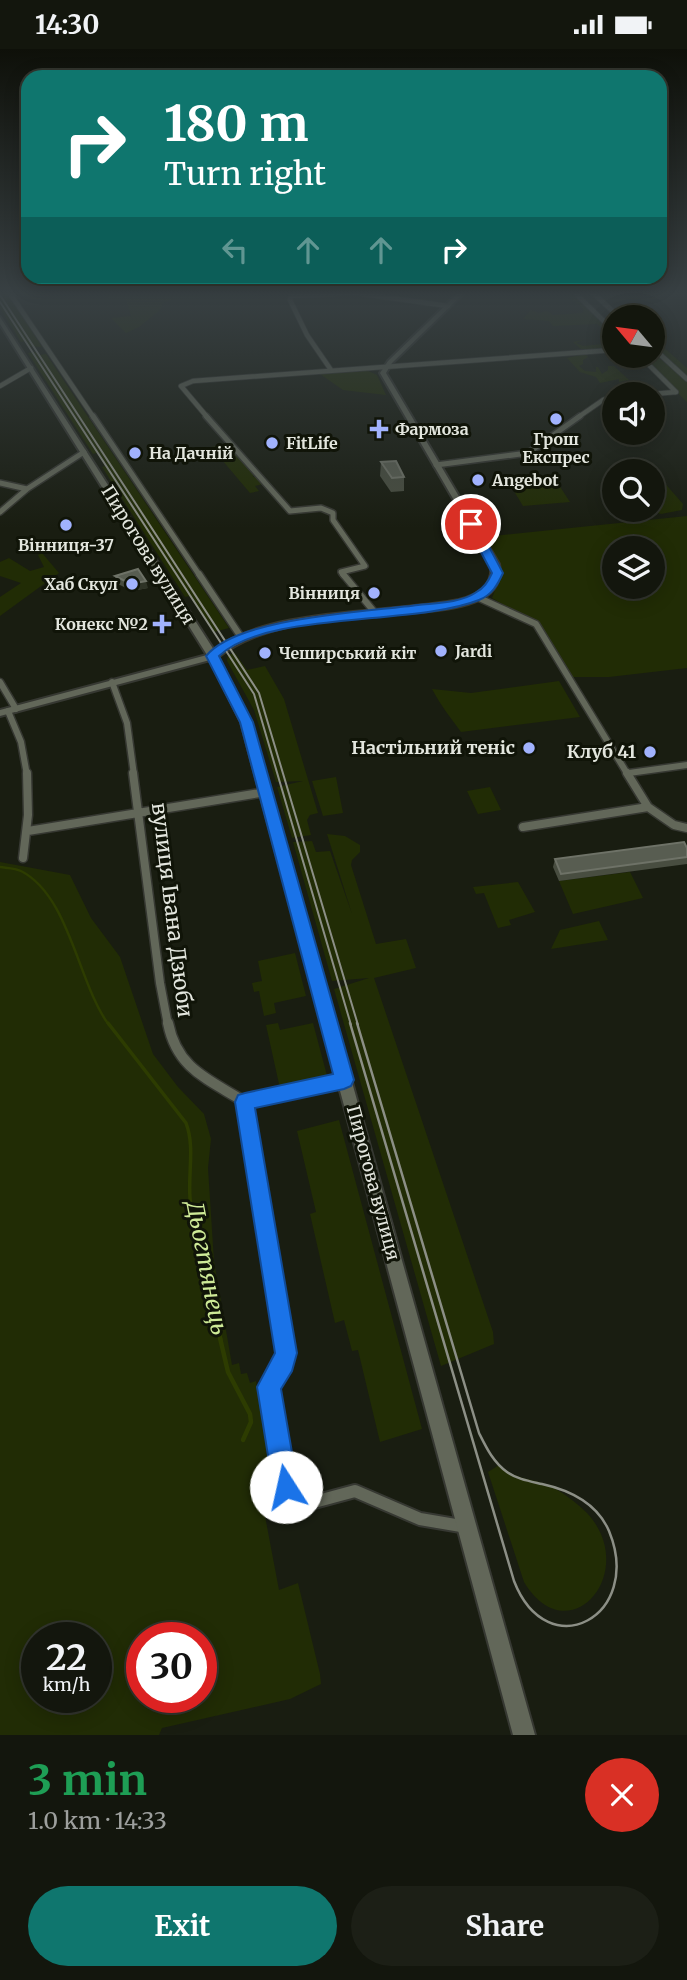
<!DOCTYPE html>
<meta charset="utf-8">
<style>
:root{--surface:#13160d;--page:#1c1f16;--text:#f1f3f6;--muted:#9d9f9d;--line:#32352e;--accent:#0f766e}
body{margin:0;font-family:Merriweather,serif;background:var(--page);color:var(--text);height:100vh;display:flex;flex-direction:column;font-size:26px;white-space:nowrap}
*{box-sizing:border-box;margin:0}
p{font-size:23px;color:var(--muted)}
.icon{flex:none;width:38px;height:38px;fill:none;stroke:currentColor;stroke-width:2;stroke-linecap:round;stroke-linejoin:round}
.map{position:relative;height:1686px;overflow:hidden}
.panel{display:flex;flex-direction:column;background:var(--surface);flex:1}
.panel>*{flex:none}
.hud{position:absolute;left:21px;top:21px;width:646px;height:214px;border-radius:21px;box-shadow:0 4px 18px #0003,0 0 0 2px var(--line);background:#0f766e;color:#fff;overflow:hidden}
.needle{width:46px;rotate:299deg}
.controls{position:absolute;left:602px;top:256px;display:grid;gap:14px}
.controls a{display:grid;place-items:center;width:63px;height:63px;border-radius:50%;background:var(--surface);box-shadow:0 4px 18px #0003,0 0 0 2px var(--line);font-size:35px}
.speed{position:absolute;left:21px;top:1573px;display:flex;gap:14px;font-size:35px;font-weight:700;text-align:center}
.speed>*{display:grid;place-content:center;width:91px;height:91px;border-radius:50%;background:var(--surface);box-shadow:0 4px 18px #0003,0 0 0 2px var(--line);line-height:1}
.speed small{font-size:18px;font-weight:400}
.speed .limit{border:10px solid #d22;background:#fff;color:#111}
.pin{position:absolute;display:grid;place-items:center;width:60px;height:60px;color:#fff;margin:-30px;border:4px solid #fff;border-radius:50%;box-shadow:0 2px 7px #0007}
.me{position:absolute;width:77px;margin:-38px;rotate:350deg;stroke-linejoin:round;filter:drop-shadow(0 0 5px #0008)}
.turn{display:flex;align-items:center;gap:24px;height:147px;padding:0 28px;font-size:32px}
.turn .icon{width:91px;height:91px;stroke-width:2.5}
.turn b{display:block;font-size:49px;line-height:60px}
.lanes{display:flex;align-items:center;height:66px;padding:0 28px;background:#0003;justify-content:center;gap:35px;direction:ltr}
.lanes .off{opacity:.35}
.round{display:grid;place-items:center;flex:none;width:74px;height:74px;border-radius:37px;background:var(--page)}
.headline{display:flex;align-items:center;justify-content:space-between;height:119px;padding:0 28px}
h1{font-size:42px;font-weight:700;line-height:52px;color:#1e9e55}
.button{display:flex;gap:14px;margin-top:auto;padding:14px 28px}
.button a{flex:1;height:80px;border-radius:42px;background:var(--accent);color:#fff;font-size:28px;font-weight:700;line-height:80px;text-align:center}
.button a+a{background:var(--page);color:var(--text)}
.status{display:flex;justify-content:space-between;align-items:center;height:49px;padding:0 35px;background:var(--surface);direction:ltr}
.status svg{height:19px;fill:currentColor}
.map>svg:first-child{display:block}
</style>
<div class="status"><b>14:30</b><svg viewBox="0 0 49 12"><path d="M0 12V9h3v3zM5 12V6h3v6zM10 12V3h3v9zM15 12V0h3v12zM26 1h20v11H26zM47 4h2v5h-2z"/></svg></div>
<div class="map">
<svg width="687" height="1686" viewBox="0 0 687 1686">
<rect width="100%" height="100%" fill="#191d11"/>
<path fill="#212c05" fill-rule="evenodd" d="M0,243H7L42,298L28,297L25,292L21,293L0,259Z
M102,243H138L134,245L138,247L140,243H163V246L186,245L176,243H254L263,246L173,250L163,254L160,261L139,278L126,284L111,269L131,267L126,250H109Z
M563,243H571L614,285V300H581L573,293L583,291L576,294L583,297L612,294L610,286L597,275L553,277L549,272L523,270L531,261L540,264L547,262L553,266L583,264L584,260Z
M653,289L687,319V353L639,306H653Z
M36,303L39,306L46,305L229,579L214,583L190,547L185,548L102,418L105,417L97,404L93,405L28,304Z
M585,305L588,308L583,311V315L579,317L585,322L596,323V318H598L602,325L608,321V317H614L629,331L619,333V330L600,334L596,328L580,323L567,309Z
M366,321L377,326L386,346L343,341L320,325Z
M229,395L254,425L253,428H257L263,435L255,437L259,442L250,444L211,398Z
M653,425L662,431L683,455L682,461L661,465L646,460H653Z
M555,430L570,453L523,457L509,434Z
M687,467V619L609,628H569L536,575L492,549L502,524L483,488ZM614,499H653V537H614Z
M42,504L59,524L0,567V548L21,534L0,527V513L9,509L30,522L44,518L38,506Z
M235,604L247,621L265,617L284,650L318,764L310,766L307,771L311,786L292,789L277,738L303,732L276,733L254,661L227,612L228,606Z
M559,632L580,668L461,683C450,668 441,657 432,640L471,644Z
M336,728L343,764L323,767L312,732Z
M490,738L501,761L478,765L467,742Z
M327,785L345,787L360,796V803L352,811L351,816L376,895L406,890L416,919L374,929L493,1283L494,1295L441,1317L334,940L369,929L332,932L293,793L312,792L316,803L330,802L352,865Z
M0,813L70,826L91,869L120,908L153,1005L178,1038L204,1065L211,1090L208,1119L214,1212L232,1316L239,1314L241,1325L247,1324L250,1334L256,1332L278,1464L265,1467L279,1541L298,1534L320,1625L321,1635L290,1650L162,1679L159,1686H0ZM37,1589H96V1648H37ZM201,1589V1648H142V1589Z
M630,823L643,849L573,865L559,832Z
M518,833L535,863L509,871L511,876L498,879L484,844L476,845L473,838Z
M599,872L608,891L551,900L560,881Z
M295,904L306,947L274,954L276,964L264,967L259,942L254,943L252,934L262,932L258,912Z
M278,974L280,981L313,974L329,1034L288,1043L279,1035L266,976Z
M339,1071L422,1380L380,1393L358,1301L352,1302L344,1271L335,1274L310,1165L316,1163L297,1082Z
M499,1416C514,1430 530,1429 548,1436C561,1442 577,1454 587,1464C641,1522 569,1607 524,1533L488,1423Z"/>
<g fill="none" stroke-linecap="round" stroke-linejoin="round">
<path stroke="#2d3c01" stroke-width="2.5" d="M0,818C7,819 15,819 21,822C70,847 78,935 109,976"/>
<path stroke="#2d3c01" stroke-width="3.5" d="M108,974L186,1074C195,1098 188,1123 190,1149C194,1196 210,1244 221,1291"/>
<path stroke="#2d3c01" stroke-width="4.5" d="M220,1289L228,1323L250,1365L251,1373L243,1391"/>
<defs>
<path id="street-far5" d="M9,243L94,369
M574,243L614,282
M592,243L619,268
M653,299L687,330
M639,306L676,343
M331,321L307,286L290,251L291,247L355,244L448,257
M0,337L31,319
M653,345L676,343
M208,369L181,337L193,332L614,301
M577,369L603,351L614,348"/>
<path id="street-far4" d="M93,367L200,527
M206,367L290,462L321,459L333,464V471L365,517L341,523L344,527
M436,416L528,404L580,367
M0,434L27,440
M0,463L27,440L84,403"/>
<path id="street-far3" d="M199,525L241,588
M343,525L376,565
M477,548L536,575L628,726
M0,633L16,660
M112,633L127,674L134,726
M8,662L21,693L27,726
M629,724L687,716"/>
<path id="street-far2" d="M133,724L160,934L168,976
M627,724L648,758
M523,778L648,758L674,776L687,779
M28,782L266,743
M23,809L28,766L27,724"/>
<path id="street-far1" d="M168,974C177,1020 208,1030 245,1053L284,1291
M245,1053L344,1031"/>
<path id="street" d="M284,1289C288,1318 272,1320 269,1345L287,1445L295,1454L303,1456L355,1442L420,1470L467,1478"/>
<path id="secondary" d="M459,243H465L392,314L386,324L499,515C502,530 495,543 481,550C463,559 439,561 419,563C355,570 271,567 218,608L251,673L535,1686H513L241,673L210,611L0,667V661L207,606L0,275V268L214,601C271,558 389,565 459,551C478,546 494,537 491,515L380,324L388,312Z"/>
</defs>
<use href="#street-far5" stroke="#363832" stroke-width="6"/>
<use href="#street-far4" stroke="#363832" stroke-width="8"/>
<use href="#street-far3" stroke="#363832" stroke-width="9"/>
<use href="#street-far2" stroke="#363832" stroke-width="11"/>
<use href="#street-far1" stroke="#363832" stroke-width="13"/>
<use href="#street" stroke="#363832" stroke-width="16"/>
<use href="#secondary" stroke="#363832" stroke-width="4"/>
<use href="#street-far5" stroke="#626759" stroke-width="4.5"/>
<use href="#street-far4" stroke="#626759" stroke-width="5"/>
<use href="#street-far3" stroke="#626759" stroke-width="6"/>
<use href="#street-far2" stroke="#626759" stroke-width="8"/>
<use href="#street-far1" stroke="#626759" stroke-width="10"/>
<use href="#street" stroke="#626759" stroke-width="12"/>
<use href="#secondary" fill="#626759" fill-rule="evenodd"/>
<path stroke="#8c8f86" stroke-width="2" d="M0,246L259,644L358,976
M0,253L254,645L351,976"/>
<path stroke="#8c8f86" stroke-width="2.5" d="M350,974L514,1532C548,1619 644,1567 609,1482C597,1454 569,1441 542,1435C529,1432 517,1430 507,1423C493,1413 486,1398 479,1384L357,974"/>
</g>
<path fill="#484d40" d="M381,413L404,428V442L391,443L380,427Z
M115,527L148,539L132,542L116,534Z
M687,808V815L559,832L553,818L555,810Z"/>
<path fill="#2e3326" d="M146,532L148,539L132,542L131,535Z"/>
<path fill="#585d51" stroke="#6e7267" stroke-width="2" d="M396,412L404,428L392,429L381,413Z
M138,520L146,532L131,535L115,527Z
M684,793L687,799V808L561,825L555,810Z"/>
<linearGradient id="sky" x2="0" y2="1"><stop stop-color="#0e1009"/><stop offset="0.51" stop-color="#384043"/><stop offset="1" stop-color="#384043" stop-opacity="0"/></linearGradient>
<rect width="687" height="479" fill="url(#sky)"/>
<path fill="#1a73e8" stroke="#114b97" stroke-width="2" d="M471,472L477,475L503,524C498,535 492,546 479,551C414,577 266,562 219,607L253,673L354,1031L351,1037L344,1040L255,1059L297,1304L292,1322L281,1340L298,1438L294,1447L286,1451L277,1447L273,1438L257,1338L275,1304L235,1053L238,1046L245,1044L333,1025L240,673L206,607C238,568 366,563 418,556C435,554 460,554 475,544C484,539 488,533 492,524L466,475Z"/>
<g fill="#a1b2fd" stroke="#101408" stroke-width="2.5">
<circle cx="556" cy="370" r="7"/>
<path d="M375.5 369.5h7v7h7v7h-7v7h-7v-7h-7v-7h7z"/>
<circle cx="272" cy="394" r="7"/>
<circle cx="135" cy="404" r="7"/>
<circle cx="478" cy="431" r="7"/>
<circle cx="66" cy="476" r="7"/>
<circle cx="132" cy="535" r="7"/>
<circle cx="374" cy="544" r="7"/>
<path d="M158.5 564.5h7v7h7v7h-7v7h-7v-7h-7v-7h7z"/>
<circle cx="441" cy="602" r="7"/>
<circle cx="265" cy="604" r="7"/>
<circle cx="529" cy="699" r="7"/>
<circle cx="650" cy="703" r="7"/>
</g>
<g text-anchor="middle" stroke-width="6" stroke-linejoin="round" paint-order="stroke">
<g font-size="16" font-weight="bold" fill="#e3e6de" stroke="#101408" text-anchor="start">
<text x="395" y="386">Фармоза</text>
<text x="556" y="396" text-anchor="middle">Грош<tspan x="556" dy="18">Експрес</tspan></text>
<text x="286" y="400">FitLife</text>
<text x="149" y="410">На Дачній</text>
<text x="492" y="437">Angebot</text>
<text x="66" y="502" text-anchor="middle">Вінниця-37</text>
<text x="118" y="541" text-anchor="end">Хаб Скул</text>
<text x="360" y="550" text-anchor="end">Вінниця</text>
<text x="148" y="581" text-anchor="end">Конекс №2</text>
<text x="455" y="608">Jardi</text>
<text x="279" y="610">Чеширський кіт</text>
</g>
<g font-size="18" fill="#e3e6de" stroke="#101408">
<text transform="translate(148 506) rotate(58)" y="6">Пирогова вулиця</text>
<text transform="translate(373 1134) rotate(75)" y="6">Пирогова вулиця</text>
</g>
<g font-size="18" font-weight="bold" fill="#e3e6de" stroke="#101408" text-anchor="end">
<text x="515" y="705">Настільний теніс</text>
<text x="636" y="709">Клуб 41</text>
</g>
<g font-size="21" fill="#e3e6de" stroke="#101408">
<text transform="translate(172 861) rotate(83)" y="7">вулиця Івана Дзюби</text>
</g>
<g font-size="23" font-style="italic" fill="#ceea97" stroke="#101408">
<text transform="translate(207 1219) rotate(79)" y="8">Дьогтянець</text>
</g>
</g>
</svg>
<div class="controls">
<a><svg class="needle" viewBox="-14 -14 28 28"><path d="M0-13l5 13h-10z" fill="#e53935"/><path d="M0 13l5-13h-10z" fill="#9d9f9d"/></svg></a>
<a><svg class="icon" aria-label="sound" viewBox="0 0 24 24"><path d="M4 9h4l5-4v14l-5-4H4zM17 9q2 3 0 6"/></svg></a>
<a><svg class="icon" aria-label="search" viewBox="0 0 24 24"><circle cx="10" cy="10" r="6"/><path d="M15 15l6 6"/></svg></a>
<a><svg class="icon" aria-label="layers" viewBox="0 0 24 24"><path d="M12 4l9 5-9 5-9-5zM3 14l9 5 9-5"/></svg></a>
</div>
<div class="speed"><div>22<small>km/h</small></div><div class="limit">30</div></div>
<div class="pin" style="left:471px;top:475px;background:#d93025"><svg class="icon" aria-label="arrive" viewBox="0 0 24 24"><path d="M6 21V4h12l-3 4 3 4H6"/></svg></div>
<svg class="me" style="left:286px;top:1438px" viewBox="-20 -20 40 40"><circle r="19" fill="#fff"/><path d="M0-13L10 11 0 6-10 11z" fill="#1a73e8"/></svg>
<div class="hud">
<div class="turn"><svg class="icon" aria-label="right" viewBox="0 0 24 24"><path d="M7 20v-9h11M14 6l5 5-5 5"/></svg><div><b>180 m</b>Turn right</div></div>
<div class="lanes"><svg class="icon off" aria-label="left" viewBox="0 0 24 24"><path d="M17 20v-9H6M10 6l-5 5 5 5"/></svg><svg class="icon off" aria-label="ahead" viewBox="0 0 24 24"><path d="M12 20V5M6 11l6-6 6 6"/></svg><svg class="icon off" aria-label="ahead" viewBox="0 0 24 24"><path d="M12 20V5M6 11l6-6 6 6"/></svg><svg class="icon" aria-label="right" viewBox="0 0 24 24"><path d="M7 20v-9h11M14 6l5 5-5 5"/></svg></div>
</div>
</div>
<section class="panel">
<div class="headline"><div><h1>3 min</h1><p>1.0 km · 14:33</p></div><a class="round" style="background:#d93025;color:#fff"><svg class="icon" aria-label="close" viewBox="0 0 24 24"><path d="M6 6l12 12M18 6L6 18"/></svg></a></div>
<div class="button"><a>Exit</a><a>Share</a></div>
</section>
